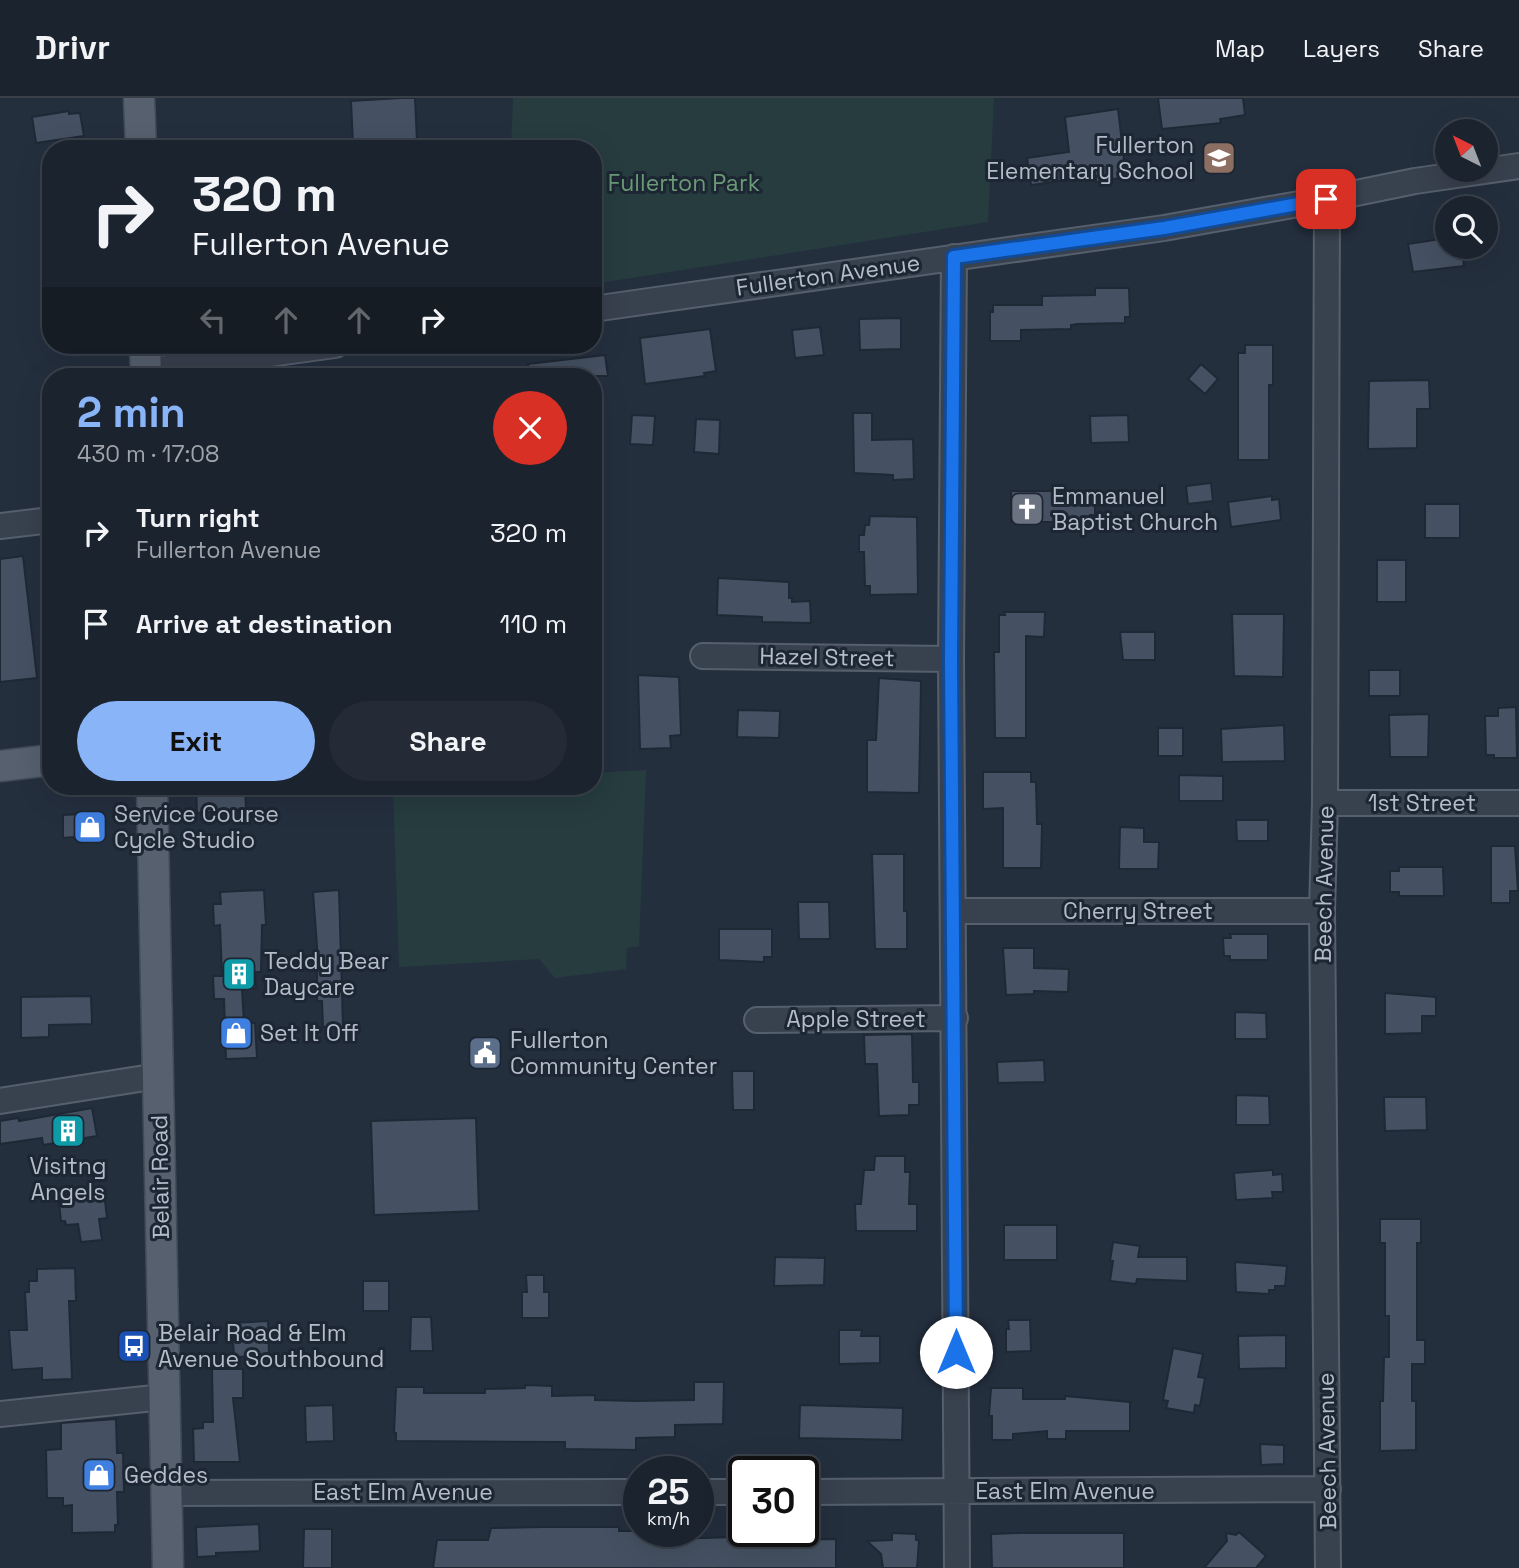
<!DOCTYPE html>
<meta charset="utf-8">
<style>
:root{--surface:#1b232e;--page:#242b36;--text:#f1f3f6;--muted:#a0a4aa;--line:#39404a;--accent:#8ab4f8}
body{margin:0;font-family:"Space Grotesk",sans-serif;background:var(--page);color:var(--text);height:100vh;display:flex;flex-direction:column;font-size:26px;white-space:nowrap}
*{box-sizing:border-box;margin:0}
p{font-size:23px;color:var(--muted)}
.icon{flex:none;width:38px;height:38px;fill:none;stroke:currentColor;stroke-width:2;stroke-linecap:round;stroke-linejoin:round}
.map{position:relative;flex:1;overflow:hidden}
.details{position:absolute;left:42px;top:270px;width:560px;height:427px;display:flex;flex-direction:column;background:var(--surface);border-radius:28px;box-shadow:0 7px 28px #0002,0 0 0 2px var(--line)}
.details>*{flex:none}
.banner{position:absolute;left:42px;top:42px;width:560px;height:214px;border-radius:28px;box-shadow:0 7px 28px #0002,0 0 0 2px var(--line);background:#1b232e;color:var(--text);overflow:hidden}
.needle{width:46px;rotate:318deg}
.buttons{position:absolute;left:1435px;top:21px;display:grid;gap:14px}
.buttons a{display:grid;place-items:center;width:63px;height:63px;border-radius:50%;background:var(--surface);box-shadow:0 7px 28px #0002,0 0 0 2px var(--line);font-size:35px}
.speed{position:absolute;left:623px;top:1358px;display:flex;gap:14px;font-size:35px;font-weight:700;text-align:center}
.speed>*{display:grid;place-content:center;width:91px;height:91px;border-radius:50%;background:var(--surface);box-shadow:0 7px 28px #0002,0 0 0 2px var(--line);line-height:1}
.speed small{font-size:18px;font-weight:400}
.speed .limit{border:4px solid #111;border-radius:10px;background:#fff;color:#111}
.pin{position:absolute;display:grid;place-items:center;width:60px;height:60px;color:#fff;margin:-30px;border-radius:14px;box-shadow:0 4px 10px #0006}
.me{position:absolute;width:77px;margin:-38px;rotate:0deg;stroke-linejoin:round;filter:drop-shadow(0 0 5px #0008)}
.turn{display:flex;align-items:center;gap:24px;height:147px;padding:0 35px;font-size:32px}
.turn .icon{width:91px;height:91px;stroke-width:2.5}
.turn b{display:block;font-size:49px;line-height:60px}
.lanes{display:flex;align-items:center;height:66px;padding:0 35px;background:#0003;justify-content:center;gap:35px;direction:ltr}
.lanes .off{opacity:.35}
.round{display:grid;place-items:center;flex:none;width:74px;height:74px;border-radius:37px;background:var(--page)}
.summary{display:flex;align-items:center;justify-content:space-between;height:119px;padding:0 35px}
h1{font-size:42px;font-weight:700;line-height:52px;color:var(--accent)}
.button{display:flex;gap:14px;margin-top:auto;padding:14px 35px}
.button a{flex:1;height:80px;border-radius:42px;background:var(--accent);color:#111;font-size:28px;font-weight:700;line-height:80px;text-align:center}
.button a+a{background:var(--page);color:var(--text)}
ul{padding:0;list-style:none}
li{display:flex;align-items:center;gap:21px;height:91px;padding:0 35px}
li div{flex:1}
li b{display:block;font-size:26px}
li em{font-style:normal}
header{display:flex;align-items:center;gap:42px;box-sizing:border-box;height:98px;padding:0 35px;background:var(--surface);border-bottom:2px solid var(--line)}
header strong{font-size:33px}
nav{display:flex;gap:38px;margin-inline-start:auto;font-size:24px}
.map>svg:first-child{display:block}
</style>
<header>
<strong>Drivr</strong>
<nav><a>Map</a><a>Layers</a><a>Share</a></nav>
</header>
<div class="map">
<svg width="1519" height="1470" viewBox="0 0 1519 1470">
<rect width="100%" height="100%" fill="#242f3e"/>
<path fill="#263c3f" d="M513,0H994L988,124L593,186V51H511Z
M646,672L639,848L627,850L626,871L555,880L539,861L399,869L393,690L422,688H593V675Z"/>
<path fill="#455162" stroke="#1f2835" stroke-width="2" d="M401,0H415L417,43L353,47L351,3Z
M1158,0H1243L1245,17L1220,21L1221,25L1162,31Z
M1118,11L1126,79L1096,84V78L1031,87L1027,60L1069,54L1065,19Z
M69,13V16L80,15L84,38L36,45L32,19Z
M1447,140V149H1461L1464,168L1413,174L1408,146Z
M1095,190H1129L1130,219H1125V225L1077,226L1071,227V231L1021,232V243H990V214H993V207H1042V198L1095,197Z
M901,220V251L860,252L859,221Z
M820,229L824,257L795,260L792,232Z
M710,231L716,273L704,275L705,278L645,286L640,240Z
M1245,247H1273V287H1269V362H1238V255H1245Z
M605,257L608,278H529L528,266Z
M1201,266L1218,281L1205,296L1188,281Z
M1429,282L1430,311H1417V350L1368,351L1369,283Z
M853,315H872V342L913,341L914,381L893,382V377L854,375Z
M632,317L655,318L653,347L630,346Z
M1128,317L1129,344L1091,345L1090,318Z
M696,321L720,322L719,356L694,354Z
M1211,385L1213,403L1188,406L1186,388Z
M1011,393H1090L1095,395V417H1090V424H1011Z
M1272,398V402L1279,401L1281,422L1231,429L1228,404Z
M1425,406H1460V440H1425Z
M870,418L917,419L918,496L870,497V488H865L864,454H859V437H864L865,427H869Z
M23,458L37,580L0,584V461Z
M1377,462H1406V504H1377Z
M718,480L789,484V500H792V504L810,503L811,525L762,524V519L717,517Z
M1004,514H1045L1044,539L1026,538V640H995L994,554H999V517H1005Z
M1232,516H1284L1283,579L1234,578Z
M1120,534H1155V562H1123Z
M1369,572H1400V598H1369Z
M638,577L679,579L681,637L670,638L671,650L640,651Z
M879,580L921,583L919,695L867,694V642H876Z
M1516,609L1517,660H1494V657H1486L1485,618H1498V610Z
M738,612L780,613L779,640L737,639Z
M1429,616L1428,659H1390L1389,617Z
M1284,627L1285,663L1222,664L1221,631Z
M1158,630H1183V658H1158Z
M983,674H1031V684H1036L1037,726H1042L1041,770H1003V710L983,711Z
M1179,677L1223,678V703H1179Z
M196,688H245L246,711L197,715Z
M99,715L100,737L63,740V717Z
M1236,722H1268V743H1237Z
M1120,729L1144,730V744H1159L1158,771H1119Z
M1491,748H1515L1518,793H1510V805H1491Z
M872,756H904V813H907V851H875Z
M1399,769H1443L1444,798H1399V794H1390V773H1399Z
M264,792L266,827H262L261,874H255L256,890L242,891L244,925H255L257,960L226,961L224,901H214L213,878H222L220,827L214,828L213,806H221L220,794Z
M339,792L343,929H323L322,903H317V848L313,794Z
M798,804H829L830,841H799Z
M719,831H772V859H764V864L719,862Z
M1230,836H1268V862H1230V858H1224L1223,840H1231Z
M1003,850H1034V870L1069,871L1068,894L1034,893V896L1006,897Z
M1385,895L1436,899V918H1422V935L1385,936Z
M91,898L92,926L49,927V939L21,940V899Z
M1235,914L1266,915L1267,941H1235Z
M912,936L913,984H919V1007H909V1017L879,1018L877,966H865L864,937Z
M1044,962L1045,984L998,985L997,964Z
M732,973H754V1012H733Z
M1236,997L1269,998L1270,1027H1236Z
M1384,999H1426L1427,1032L1385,1033Z
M92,1010L97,1038L43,1047L42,1040L0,1046V1023L18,1020L19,1023Z
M476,1020L479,1113L374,1117L371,1023Z
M875,1058H905V1074H910L909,1106H917V1133H856L855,1106H861L864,1072H874Z
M1273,1072V1077L1282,1076L1283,1094H1272L1273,1100L1236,1102L1234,1075Z
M98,1093V1095H104L107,1120L99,1121L102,1142L81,1144L78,1126L66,1127L65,1123H61L59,1105H63L62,1098Z
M1380,1121H1421V1145H1417V1242H1425V1266H1412V1303H1416V1352L1380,1353V1303H1383L1384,1259H1389V1218H1385V1145H1380Z
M1004,1127H1057V1162H1004Z
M1113,1144L1140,1148L1138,1159H1187V1183L1137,1181L1136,1186L1110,1183L1113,1163H1110Z
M775,1159L825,1160L824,1187L774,1188Z
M1235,1164L1287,1168L1285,1188H1275V1192H1269V1196L1236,1194Z
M75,1170L76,1203H69L72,1281L42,1282V1270L12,1272L9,1232H27L25,1194H29V1183H37V1171Z
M526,1177H544V1194H549V1220H522V1194H527Z
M363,1183H389V1213H363Z
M411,1219H431L433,1253H410Z
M1008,1222H1030L1031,1253L1006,1254V1231H1009Z
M268,1223L269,1258L234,1259L232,1225Z
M839,1232H862L861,1238H880V1265L839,1266Z
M1286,1237V1270L1239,1271L1238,1238Z
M1173,1250L1203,1256L1198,1279L1205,1280L1200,1308L1195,1307L1194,1315L1166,1310L1168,1303L1163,1302Z
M212,1271H243V1300H233L240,1364H194L193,1331L203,1330V1324H213Z
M694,1284H724L723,1326L675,1327V1339L636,1340V1352L565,1351V1344L396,1343V1335H394L396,1289H424V1295H485V1291L525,1290V1287L552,1288V1298L595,1297V1302L636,1303L694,1302Z
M991,1290H1023V1301H1065V1298L1130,1304V1333H1066V1341H1047V1333L1013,1336V1342H992V1318H989Z
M333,1307L334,1343L306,1344L305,1308Z
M800,1307L903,1310L902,1342L799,1340Z
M116,1321L117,1355H123L124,1394H117L118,1427H115V1434L72,1435V1407L63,1408V1400H47L46,1352L61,1351V1325Z
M1260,1346L1284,1347V1366L1261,1367Z
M259,1426L260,1453L216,1455V1458L197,1459L196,1429Z
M543,1429H619V1433H669L671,1441L734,1439L765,1440V1442L836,1441V1470H433L437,1442H488L491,1430Z
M304,1431H332V1470H303Z
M1239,1434L1266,1458L1256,1470H1204L1227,1443L1226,1435L1236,1437Z
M892,1435L916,1436V1442H919L917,1470H883L881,1456L867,1443L892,1442Z
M1021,1435H1124V1470H992L991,1436Z"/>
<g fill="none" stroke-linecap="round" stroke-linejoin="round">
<defs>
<path id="minor" d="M1327,101L1325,705L1322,813L1328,1470
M954,159L951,561L957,1470
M593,211L1164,130L1327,101L1415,83L1519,68
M146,273L335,247
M0,428L51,422
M703,558L951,561
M1325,705H1519
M953,813H1322
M757,922L955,920
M0,1003L158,978
M0,1316L164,1299
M698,1394H744
M803,1394L1328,1391
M167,1395L639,1394"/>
<path id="major" d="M139,0L141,51
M145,247L146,278
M0,668L51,662
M152,688L168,1470"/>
</defs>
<use href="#minor" stroke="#565f6c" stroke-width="28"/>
<use href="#major" stroke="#414a57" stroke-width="33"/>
<use href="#minor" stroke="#38414e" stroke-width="24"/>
<use href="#major" stroke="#56606e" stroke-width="30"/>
</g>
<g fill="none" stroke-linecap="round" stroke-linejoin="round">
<defs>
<path id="route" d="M956,1254L951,561L954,159L1164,130L1326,101"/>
</defs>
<use href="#route" stroke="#114b97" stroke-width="18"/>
<use href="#route" stroke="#1a73e8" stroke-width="12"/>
</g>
<defs>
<symbol id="school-square" viewBox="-11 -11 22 22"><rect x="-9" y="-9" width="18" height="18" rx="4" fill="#8d6e63" stroke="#1d2633"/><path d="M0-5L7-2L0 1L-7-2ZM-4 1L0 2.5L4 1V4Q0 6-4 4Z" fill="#fff"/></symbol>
<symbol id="church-square" viewBox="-11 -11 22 22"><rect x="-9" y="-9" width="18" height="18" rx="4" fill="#6b7280" stroke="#1d2633"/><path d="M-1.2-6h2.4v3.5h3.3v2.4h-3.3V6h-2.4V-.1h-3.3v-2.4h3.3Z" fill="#fff"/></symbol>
<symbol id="shop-square" viewBox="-11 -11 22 22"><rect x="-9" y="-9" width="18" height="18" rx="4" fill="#3f7fe0" stroke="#1d2633"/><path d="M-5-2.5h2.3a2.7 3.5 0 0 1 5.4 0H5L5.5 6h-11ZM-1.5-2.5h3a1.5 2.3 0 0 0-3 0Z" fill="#fff"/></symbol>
<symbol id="building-square" viewBox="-11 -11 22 22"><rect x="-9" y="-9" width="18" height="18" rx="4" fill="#0f9aa8" stroke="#1d2633"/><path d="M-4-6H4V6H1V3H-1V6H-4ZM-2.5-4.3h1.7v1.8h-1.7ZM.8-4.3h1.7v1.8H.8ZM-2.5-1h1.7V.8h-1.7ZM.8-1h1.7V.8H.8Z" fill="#fff"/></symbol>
<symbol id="civic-square" viewBox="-11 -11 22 22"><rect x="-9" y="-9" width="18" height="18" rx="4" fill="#5c6f8a" stroke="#1d2633"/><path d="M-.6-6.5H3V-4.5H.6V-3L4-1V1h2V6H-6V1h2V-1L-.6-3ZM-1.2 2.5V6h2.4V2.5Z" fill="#fff"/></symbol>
<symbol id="bus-square" viewBox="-11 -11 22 22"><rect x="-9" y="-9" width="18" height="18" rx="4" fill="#1a4fb4" stroke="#1d2633"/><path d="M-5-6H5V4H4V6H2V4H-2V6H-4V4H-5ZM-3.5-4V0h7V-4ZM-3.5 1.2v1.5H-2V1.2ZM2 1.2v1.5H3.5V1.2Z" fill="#fff"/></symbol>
</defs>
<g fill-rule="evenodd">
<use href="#school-square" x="1200" y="41" width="38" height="38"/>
<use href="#church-square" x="1008" y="392" width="38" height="38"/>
<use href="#shop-square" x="71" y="710" width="38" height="38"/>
<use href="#building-square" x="220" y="857" width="38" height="38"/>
<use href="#shop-square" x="217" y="916" width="38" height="38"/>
<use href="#civic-square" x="466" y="936" width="38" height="38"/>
<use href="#building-square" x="49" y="1014" width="38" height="38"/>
<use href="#bus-square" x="115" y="1229" width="38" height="38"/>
<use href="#shop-square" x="80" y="1358" width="38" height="38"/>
</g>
<g text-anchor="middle" stroke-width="6" stroke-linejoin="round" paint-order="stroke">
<g font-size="23" fill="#b4bcc9" stroke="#1d2633" text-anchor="start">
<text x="1194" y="55" text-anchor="end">Fullerton<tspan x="1194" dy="26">Elementary School</tspan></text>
<text x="1052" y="406">Emmanuel<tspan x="1052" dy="26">Baptist Church</tspan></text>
<text x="114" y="724">Service Course<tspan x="114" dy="26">Cycle Studio</tspan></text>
<text x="264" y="871">Teddy Bear<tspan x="264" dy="26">Daycare</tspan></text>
<text x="260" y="943">Set It Off</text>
<text x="510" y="950">Fullerton<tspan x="510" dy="26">Community Center</tspan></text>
<text x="68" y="1076" text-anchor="middle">Visitng<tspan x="68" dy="26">Angels</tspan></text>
<text x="158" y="1243">Belair Road &amp; Elm<tspan x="158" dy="26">Avenue Southbound</tspan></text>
<text x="124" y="1385">Geddes</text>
</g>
<g font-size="23" fill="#6b9a76" stroke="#1d2633">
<text x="684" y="93">Fullerton Park</text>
</g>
<g font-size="23" fill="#b4bcc9" stroke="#1d2633">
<text transform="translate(828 177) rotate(-8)" y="8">Fullerton Avenue</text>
<text transform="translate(827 559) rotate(1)" y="8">Hazel Street</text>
<text x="1422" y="713">1st Street</text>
<text transform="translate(1324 786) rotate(-89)" y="8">Beech Avenue</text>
<text x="1138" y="821">Cherry Street</text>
<text x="856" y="929">Apple Street</text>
<text transform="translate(160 1079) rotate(-91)" y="8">Belair Road</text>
<text transform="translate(1327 1353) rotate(-91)" y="8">Beech Avenue</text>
<text x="1065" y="1401">East Elm Avenue</text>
<text x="403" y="1402">East Elm Avenue</text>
</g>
</g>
</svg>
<div class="buttons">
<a><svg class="needle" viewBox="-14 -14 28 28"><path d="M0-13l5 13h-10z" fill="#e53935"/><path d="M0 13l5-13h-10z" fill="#a0a4aa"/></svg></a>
<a><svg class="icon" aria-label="search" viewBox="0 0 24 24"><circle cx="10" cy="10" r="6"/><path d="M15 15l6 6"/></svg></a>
</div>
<div class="speed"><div>25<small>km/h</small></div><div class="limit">30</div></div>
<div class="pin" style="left:1326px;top:101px;background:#d93025"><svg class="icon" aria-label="arrive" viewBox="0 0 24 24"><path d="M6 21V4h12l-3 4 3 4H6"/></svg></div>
<svg class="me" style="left:956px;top:1254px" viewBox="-20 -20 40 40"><circle r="19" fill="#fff"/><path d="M0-13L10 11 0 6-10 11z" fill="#1a73e8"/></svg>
<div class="banner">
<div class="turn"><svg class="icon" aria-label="right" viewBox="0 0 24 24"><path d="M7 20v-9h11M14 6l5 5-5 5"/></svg><div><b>320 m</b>Fullerton Avenue</div></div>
<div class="lanes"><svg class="icon off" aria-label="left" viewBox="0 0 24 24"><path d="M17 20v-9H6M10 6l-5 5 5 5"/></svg><svg class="icon off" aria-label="ahead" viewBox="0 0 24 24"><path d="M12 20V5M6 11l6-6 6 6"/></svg><svg class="icon off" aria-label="ahead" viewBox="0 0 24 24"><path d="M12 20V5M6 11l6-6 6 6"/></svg><svg class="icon" aria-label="right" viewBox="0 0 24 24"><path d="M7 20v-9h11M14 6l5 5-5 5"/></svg></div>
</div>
<section class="details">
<div class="summary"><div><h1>2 min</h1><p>430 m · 17:08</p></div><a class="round" style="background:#d93025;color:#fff"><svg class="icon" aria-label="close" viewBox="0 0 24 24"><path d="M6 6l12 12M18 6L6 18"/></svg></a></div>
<ul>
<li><svg class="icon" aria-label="right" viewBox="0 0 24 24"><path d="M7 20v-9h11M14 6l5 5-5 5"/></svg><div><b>Turn right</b><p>Fullerton Avenue</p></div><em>320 m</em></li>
<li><svg class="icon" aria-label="arrive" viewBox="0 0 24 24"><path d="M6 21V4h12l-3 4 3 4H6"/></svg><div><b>Arrive at destination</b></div><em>110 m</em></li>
</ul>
<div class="button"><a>Exit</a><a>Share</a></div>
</section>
</div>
